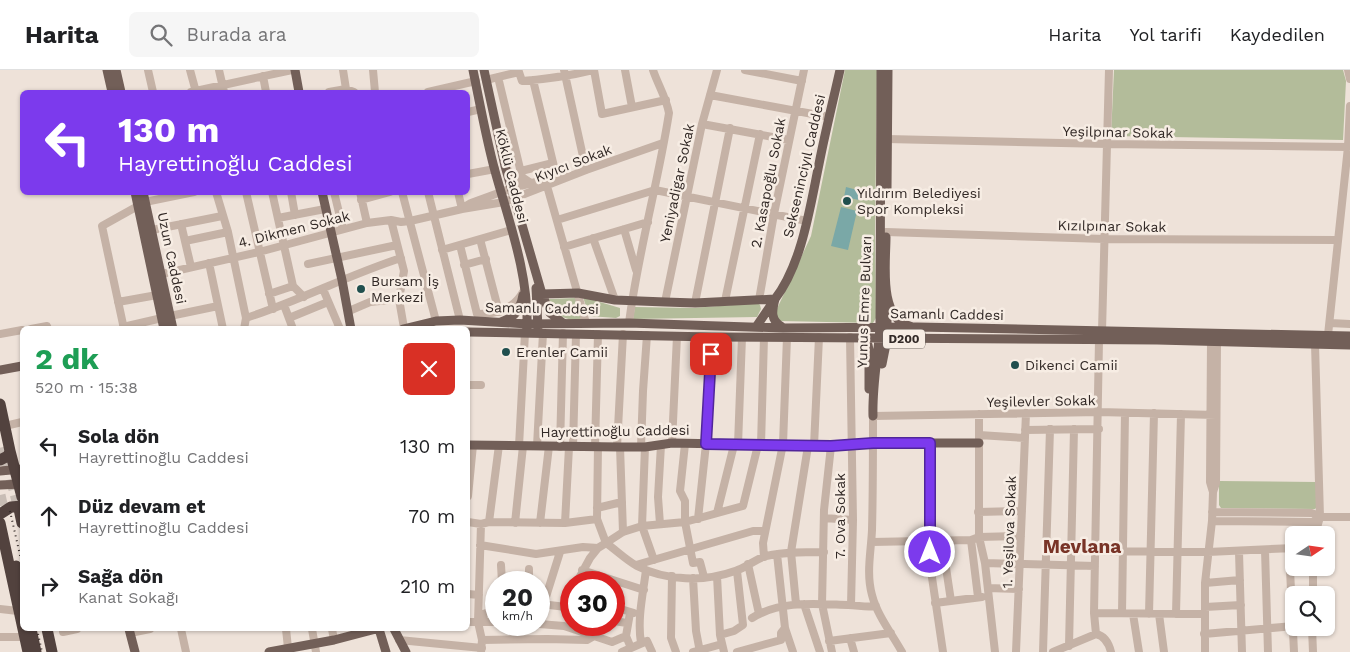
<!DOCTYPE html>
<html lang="tr">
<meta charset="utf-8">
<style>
:root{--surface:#fff;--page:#f6f6f6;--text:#202124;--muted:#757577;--line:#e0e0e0}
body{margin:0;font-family:"Work Sans",sans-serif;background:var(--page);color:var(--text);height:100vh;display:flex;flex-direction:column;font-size:19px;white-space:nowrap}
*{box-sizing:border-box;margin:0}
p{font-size:16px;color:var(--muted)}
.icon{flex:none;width:28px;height:28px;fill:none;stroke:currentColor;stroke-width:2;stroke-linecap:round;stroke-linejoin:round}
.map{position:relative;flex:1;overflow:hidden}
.details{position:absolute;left:20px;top:256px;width:450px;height:305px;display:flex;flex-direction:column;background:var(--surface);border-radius:8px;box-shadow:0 1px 4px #0004}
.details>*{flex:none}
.banner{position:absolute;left:20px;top:20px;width:450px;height:105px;border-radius:8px;box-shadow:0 1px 4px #0004;background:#7c3aed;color:#fff;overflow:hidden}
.needle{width:32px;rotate:77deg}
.buttons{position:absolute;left:1285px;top:456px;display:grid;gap:10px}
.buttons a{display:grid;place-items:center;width:50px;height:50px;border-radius:8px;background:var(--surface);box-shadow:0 1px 4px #0004;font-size:25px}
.speed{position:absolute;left:485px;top:501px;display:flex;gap:10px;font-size:25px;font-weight:700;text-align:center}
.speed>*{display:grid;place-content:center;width:65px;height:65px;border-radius:50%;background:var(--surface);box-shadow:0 1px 4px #0004;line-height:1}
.speed small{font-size:12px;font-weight:400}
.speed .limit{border:8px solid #d22;background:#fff;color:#111}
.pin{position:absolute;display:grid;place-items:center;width:42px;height:42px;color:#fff;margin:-21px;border-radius:10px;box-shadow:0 2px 8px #0006}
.me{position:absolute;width:55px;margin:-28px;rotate:0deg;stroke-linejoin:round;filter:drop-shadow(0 0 4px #0008)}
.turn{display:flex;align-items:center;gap:18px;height:105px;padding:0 15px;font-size:22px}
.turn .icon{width:65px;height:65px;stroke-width:2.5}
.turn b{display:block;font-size:35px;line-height:42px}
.round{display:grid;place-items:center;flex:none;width:52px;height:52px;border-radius:8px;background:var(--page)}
.overview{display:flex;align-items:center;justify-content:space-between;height:85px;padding:0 15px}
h1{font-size:30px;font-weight:700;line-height:38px;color:#1e9e55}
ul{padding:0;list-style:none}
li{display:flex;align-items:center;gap:15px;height:70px;padding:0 15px}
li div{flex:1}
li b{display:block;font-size:19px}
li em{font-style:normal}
header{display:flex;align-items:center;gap:30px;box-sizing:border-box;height:70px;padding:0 25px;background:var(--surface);border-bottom:1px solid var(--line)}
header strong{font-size:24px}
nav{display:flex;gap:28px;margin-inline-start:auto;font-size:18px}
.search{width:350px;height:45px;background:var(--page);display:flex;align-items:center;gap:12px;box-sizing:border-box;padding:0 18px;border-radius:8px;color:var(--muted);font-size:19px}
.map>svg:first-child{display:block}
</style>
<header>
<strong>Harita</strong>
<div class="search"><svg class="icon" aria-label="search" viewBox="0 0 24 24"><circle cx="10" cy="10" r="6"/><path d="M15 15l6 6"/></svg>Burada ara</div>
<nav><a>Harita</a><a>Yol tarifi</a><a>Kaydedilen</a></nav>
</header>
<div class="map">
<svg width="1350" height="582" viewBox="0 0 1350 582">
<rect width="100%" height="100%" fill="#eee2d9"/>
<path fill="#b3bc9a" d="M845,0H877L875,163L876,248L873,253L780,251L775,243L811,166Z
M1114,0H1343L1346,11L1343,70L1111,66Z
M583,227L620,238V246L616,248L589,246Z
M576,228L582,250C563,250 557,247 549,229Z
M758,233L760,235L761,239L757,247L633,249L635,237L693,238Z
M1219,411L1316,412L1317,437L1315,439L1221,438L1219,435Z"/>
<path fill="#7aa8a7" d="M846,117L861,121L859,130L844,127Z
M841,137L857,141L848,180L831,176Z"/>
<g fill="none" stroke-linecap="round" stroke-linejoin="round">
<path stroke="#c8bdb5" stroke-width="11" stroke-dasharray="11 5.5" stroke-linecap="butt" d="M3,377L19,439
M0,425L4,443"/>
<path stroke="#c5b2a6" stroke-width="8" d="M148,0L153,22
M190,0L196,22
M219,0L224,22
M343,0L346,19L354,22
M373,0L375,22
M564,0L586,100
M594,0L602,44L666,30
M625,0L632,37
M745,0L802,11
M1348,0L1350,9
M263,6L266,22
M498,7L522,107L531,113
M486,10L519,2L522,11C546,9 569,6 593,0
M533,10L557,109
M191,22L292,0
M329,22L346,19
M428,22L476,11
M710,25L829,47
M468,42L481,39
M702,54L789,70
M887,69L1107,74L1348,77
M506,98L518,110L527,112
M521,101L553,93
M468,104L495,99
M547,116L586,253
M216,122L228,162L246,248L244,259
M246,122L273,239
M272,122L293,216L304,227
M291,122L295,145
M334,122L343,159
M360,122L367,153
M402,122L436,251
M428,122L460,250
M458,122L462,139
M361,130L390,122
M466,136L471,133L512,118L564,105
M278,148L325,139
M391,150L404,201L399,229L404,258
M557,150L655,120L807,151
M181,154L191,197
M624,159L636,200
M152,160L222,146
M886,162L1105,169L1338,170
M593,168L615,230
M480,169L499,242
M185,171L228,162
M460,175L477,244C496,244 513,240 523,222
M564,177L648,152
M442,180L511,160
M209,193L223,259
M308,194L397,175
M464,195L486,189
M162,204L259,182L367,153L391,150L401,152L410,151L462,139L504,132L586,100L663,73
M323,219L340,259
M269,224L293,216
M759,230L774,144L804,0
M725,231L760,64
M118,232L157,225
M665,232L702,54L717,0
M695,233L730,58
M284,235L293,259
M349,241L370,232L399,229
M170,246L218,236
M246,248C299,231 348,205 401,188
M289,248L328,232
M629,253C638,182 658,114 669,43C666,27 658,15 653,0
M1330,253L1350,254
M123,257L162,248
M31,259L47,256L48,259
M124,259L102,156L145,132L194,122
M1102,261L1109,0
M0,264L22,260
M1328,265L1348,77L1350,36
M850,267L853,450L851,535
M1099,270L1094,543L1096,564C1105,566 1109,574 1111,582
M1211,272L1210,412L1213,422
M468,315H481
M979,344V467L985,493L995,582
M5,356L22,352
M1025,360L1099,359
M979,365L1025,368
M672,373L677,266
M930,373V494L943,582
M685,374L680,421L685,431V452L693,493L700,492L704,507
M738,375L742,267
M761,375L764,267
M519,376L525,263
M537,376L543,263
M595,376L598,264
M598,376L597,449L606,473L623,462L642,456L685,452L743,436L758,375
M814,376L819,267
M831,376L824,440L822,534L832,582
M560,377L563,263
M573,377L576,264
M617,377L623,264
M620,377L623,462
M641,377L643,321L647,265
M645,377L642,456L654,490
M468,426L473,375
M597,438L622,432
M978,442L1022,441
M1212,442L1312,443L1320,447H1350
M717,443L734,375
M824,448L853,450
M698,449L706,374L712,267
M1212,451L1313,452L1320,447
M468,452L481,454L489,452L565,453L597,449
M489,452L499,375
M515,453L523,376
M540,453L549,376
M565,453L569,377
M481,454L478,552L482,570L481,582
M660,454L658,427L661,375
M1315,465L1320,447L1315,274
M971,470L978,527
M942,471L951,531
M872,472L971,470L979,467L1021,466
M480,475L536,484L583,477L598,478L606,473C616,480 626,490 637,496C666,511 705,512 735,501C746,498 755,489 766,486C785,482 804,482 824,482
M1289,479L1294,582
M1265,480L1268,582
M1096,481L1208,482L1294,478
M1239,482L1242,582
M777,484L785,558L793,582
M764,487L763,473L783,374L787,267
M985,493L1095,496
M748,494L759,544
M501,495L502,512
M636,495L753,461H765
M529,499V512
M582,500L644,520
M672,506L671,568L676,582
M717,506L720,565L724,582
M693,508L696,561L700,582
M577,512L590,488L598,478
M1205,513L1240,510
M988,518L1019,519
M468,524L479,525
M1313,525V498
M544,533L560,482
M935,533L982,527
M541,534L566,537L571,524
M796,534L791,482L808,376
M804,534L820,582
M614,537L634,543
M1205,537L1241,535
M0,539L18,541
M630,543L626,566L631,578
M1094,543L1204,544
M1122,543L1125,343
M1133,544L1139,582
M1149,544L1154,343
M1159,544L1164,582
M1176,544L1181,344
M752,548C781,530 815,534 848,535C858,535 866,538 876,536
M614,551L627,553
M468,552H496
M484,552L483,544L496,540
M539,554L564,556L612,572L626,566
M1312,558L1313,582
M181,559L186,582
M286,559L288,578
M312,559L316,582
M332,559L334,570
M63,562L77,559
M130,563L150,559
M1204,564L1294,556
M720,565L734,561L743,555L737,501
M0,567H24
M850,568L854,582
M399,570L482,578
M482,570L547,569L587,570L594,566
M829,571L891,563
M641,573C637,549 643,524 646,500
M1069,576L1074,359
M622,582L647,571L652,582
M693,582L722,574
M737,582L781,570V563L785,558
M902,582C892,564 877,545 872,525C866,503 871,482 872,460C873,422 873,384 873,346L1099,342L1216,345
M1016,582L1026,343
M1043,582L1050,359
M1053,582L1096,564
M1205,582V513L1212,451L1213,422L1216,413L1217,272"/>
<path stroke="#725f58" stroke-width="9" d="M107,0L112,22
M116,0L121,22
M295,0L299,22
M473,0C480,34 486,68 495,101C509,152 529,205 527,259
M484,0L505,96L542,224L550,243L563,253
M887,119L888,0
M135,122L164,259
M143,122L173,259
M322,122L342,210L351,259
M886,167C886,193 878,248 910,256
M536,218L538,258
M542,224L578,223L615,230L665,232L695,233L775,229C802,194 810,137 819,94C825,63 833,31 840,0
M775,229C772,241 770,250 782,257
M501,252C514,248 521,239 523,225
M756,257L773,232
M403,259L436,251L460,250L527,254L629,253L783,258L917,257L1350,266
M468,262L712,267L1157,270L1350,275
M860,268L868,275L869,280V319
M882,294L887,269V237
M0,300L22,296
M873,346C872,316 878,287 880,257L881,0
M468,375L620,377H645L672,373L831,376L873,373H979
M0,401L22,399
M0,415L22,414
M129,559L135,582
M379,559L386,582
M394,559L406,582
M269,582L334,570L376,559"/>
<path stroke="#52423e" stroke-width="11" d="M0,334L10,381L22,427
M0,390L8,386L10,381
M19,439L22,453
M0,444L11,437L22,436
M0,453L28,582
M16,496L22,522
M31,559L36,582
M47,559L52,582"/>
<path stroke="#322926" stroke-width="2" stroke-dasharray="1 4" stroke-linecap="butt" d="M10,441L22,494
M37,559L42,582"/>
</g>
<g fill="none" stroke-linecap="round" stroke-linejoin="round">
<defs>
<path id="route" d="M711,284L706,374L831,376L873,373H930V482"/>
</defs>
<use href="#route" stroke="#51269a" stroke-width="12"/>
<use href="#route" stroke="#7c3aed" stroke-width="9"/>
</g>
<g fill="#204f4e" stroke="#f7ede4" stroke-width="2">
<circle cx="847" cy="131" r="5"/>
<circle cx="361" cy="219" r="5"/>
<circle cx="506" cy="282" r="5"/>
<circle cx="1015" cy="295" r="5"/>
</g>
<g text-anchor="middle" stroke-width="5" stroke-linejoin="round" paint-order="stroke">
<rect fill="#f7ede4" stroke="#6d645f" stroke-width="1" x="883" y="259.5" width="42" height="19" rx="4"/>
<g font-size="12" font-weight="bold" fill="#322926">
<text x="904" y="273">D200</text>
</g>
<g font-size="14" fill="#322926" stroke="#f7ede4">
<text transform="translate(1118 62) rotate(1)" y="5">Yeşilpınar Sokak</text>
<text transform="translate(573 93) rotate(-21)" y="5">Kıyıcı Sokak</text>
<text transform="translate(804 96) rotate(-77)" y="5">Sekseninciyıl Caddesi</text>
<text transform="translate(512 106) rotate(76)" y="5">Köklü Caddesi</text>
<text transform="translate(677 113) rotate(-78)" y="5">Yeniyadigar Sokak</text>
<text transform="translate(768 113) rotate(-79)" y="5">2. Kasapoğlu Sokak</text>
<text transform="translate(1112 156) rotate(1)" y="5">Kızılpınar Sokak</text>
<text transform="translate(294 159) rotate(-14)" y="5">4. Dikmen Sokak</text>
<text transform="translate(172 188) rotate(78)" y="5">Uzun Caddesi</text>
<text transform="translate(864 232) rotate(-88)" y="5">Yunus Emre Bulvarı</text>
<text transform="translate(542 238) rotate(1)" y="5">Samanlı Caddesi</text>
<text transform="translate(947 244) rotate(1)" y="5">Samanlı Caddesi</text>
<text transform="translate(1041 331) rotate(-1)" y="5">Yeşilevler Sokak</text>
<text transform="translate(615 361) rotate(-1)" y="5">Hayrettinoğlu Caddesi</text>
<text transform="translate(840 446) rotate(-90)" y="5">7. Ova Sokak</text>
<text transform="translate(1009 462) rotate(-88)" y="5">1. Yeşilova Sokak</text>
</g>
<g font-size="14" fill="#322926" stroke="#f7ede4" text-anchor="start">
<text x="857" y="128">Yıldırım Belediyesi<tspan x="857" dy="16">Spor Kompleksi</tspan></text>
<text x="371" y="216">Bursam İş<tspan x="371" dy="16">Merkezi</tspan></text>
<text x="516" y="287">Erenler Camii</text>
<text x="1025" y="300">Dikenci Camii</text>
</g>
<g font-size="19" font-weight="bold" fill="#793427" stroke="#f7ede4">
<text x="1082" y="483">Mevlana</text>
</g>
</g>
</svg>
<div class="buttons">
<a><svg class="needle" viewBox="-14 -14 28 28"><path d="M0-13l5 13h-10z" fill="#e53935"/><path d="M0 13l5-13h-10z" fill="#757577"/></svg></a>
<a><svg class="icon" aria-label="search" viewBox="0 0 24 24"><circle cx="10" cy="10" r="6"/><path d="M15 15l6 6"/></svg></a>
</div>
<div class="speed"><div>20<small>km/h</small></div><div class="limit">30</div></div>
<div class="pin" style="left:711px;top:284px;background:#d93025"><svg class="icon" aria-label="arrive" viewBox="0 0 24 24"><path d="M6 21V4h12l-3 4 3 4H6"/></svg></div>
<svg class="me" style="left:930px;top:482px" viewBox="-20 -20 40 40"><circle r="17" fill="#7c3aed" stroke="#fff" stroke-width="3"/><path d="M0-11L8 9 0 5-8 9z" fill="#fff"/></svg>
<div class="banner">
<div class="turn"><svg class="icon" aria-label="left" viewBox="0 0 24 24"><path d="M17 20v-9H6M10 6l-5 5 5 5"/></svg><div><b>130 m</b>Hayrettinoğlu Caddesi</div></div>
</div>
<section class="details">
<div class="overview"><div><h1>2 dk</h1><p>520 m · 15:38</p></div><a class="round" style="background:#d93025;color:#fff"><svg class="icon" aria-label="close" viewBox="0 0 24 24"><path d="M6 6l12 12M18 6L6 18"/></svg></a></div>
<ul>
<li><svg class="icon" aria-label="left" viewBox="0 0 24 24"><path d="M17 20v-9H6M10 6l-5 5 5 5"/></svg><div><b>Sola dön</b><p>Hayrettinoğlu Caddesi</p></div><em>130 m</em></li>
<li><svg class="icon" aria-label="ahead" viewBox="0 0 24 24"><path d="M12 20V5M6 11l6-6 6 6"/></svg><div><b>Düz devam et</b><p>Hayrettinoğlu Caddesi</p></div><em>70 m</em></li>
<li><svg class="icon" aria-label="right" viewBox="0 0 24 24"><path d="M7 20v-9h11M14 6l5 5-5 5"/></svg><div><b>Sağa dön</b><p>Kanat Sokağı</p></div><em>210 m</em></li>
</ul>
</section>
</div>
